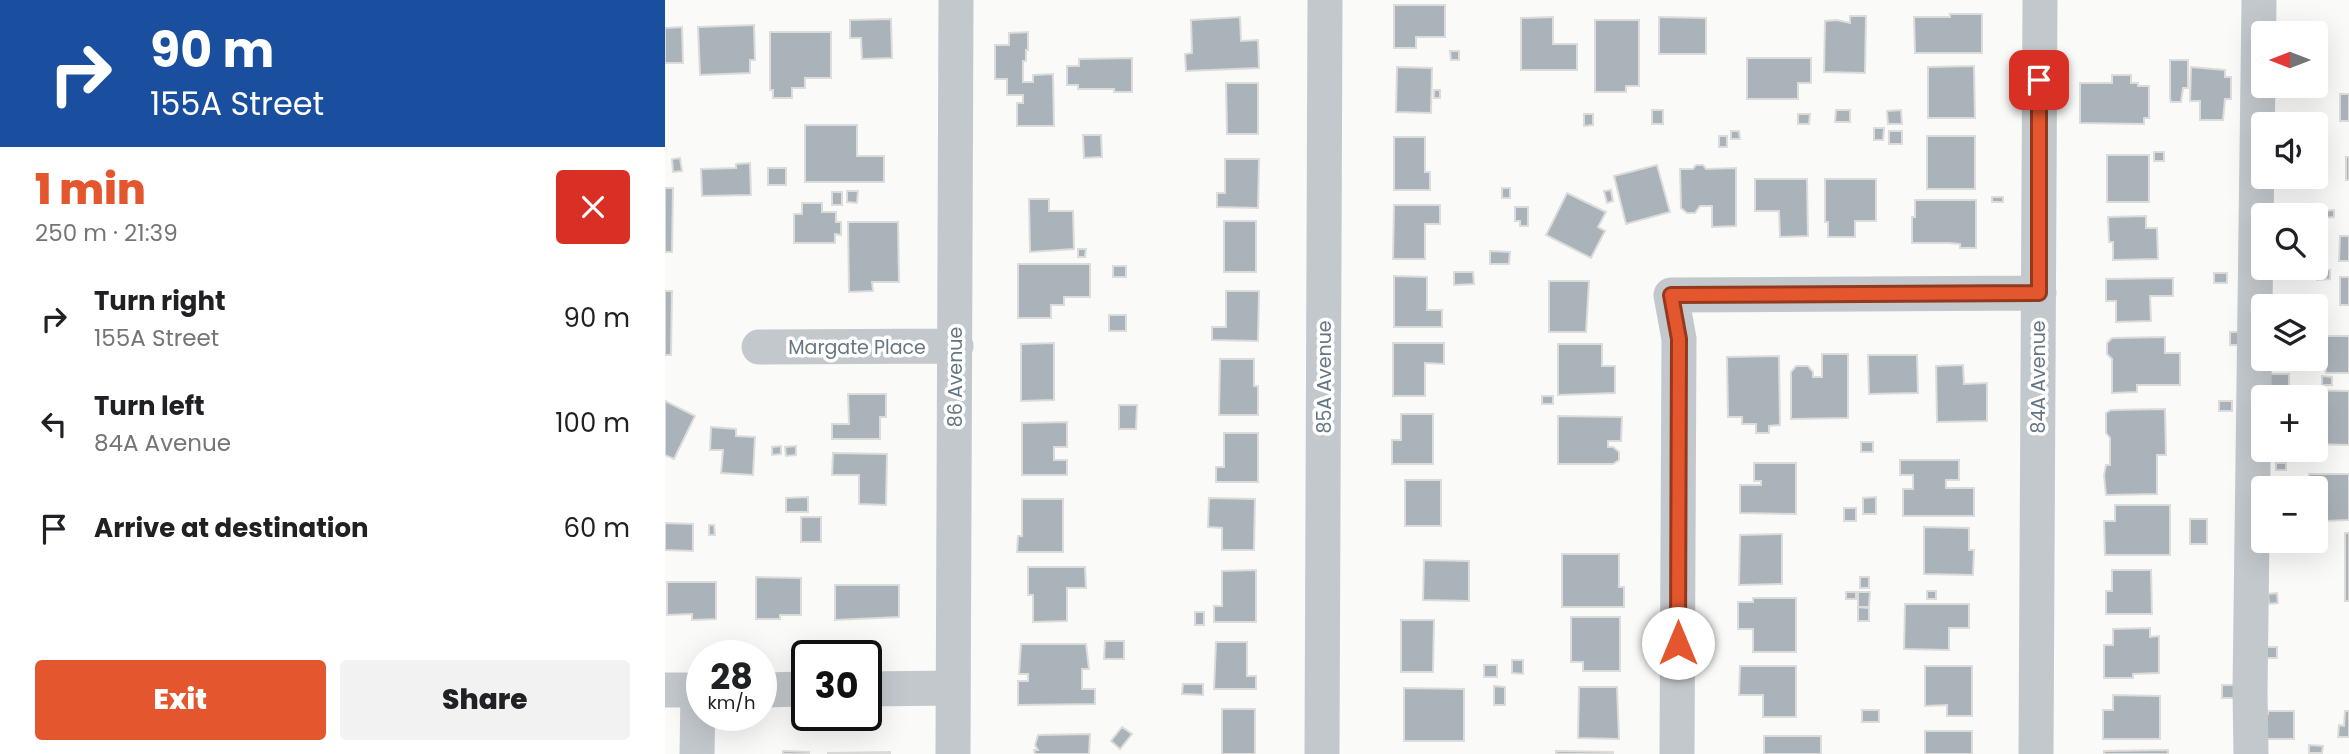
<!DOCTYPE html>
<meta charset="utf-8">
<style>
:root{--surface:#fff;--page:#f2f2f2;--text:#202124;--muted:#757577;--accent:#e4572e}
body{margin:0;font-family:Poppins,sans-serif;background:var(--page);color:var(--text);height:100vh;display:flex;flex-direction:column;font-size:26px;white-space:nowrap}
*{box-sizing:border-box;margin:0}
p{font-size:23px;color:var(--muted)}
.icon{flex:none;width:38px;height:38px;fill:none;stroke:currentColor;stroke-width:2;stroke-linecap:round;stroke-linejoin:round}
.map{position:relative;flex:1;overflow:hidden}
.side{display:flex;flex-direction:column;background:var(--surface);width:665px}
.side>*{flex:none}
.banner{background:#1a4fa0;color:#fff;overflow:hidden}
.needle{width:46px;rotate:270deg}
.buttons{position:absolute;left:1586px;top:21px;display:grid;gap:14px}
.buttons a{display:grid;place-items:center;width:77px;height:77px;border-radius:7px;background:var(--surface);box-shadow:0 7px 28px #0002;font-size:35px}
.speed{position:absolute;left:21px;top:640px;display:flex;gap:14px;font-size:35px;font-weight:700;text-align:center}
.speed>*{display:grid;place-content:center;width:91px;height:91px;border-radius:50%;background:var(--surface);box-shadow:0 7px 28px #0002;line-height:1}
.speed small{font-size:18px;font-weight:400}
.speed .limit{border:4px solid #111;border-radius:10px;background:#fff;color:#111}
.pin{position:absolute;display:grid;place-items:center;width:60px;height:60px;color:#fff;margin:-30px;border-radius:14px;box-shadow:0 4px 10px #0006}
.me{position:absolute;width:77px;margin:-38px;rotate:0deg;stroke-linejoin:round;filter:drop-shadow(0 0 5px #0008)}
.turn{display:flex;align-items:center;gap:24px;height:147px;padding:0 35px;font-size:32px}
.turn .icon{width:91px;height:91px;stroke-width:2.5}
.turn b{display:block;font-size:49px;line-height:60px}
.round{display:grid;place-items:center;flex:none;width:74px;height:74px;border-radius:7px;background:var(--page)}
.headline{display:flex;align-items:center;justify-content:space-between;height:119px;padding:0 35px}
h1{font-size:42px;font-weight:800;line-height:52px;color:var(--accent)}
.action{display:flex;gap:14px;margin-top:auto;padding:14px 35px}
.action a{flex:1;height:80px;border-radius:7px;background:var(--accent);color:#fff;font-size:28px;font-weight:800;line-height:80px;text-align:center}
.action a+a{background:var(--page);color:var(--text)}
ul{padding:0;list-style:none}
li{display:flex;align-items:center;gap:21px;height:105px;padding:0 35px}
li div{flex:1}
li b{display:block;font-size:26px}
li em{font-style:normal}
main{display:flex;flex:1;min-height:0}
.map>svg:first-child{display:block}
</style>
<main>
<section class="side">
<div class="banner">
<div class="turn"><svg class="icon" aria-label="right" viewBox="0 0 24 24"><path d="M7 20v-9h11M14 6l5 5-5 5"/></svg><div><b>90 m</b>155A Street</div></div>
</div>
<div class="headline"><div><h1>1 min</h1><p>250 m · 21:39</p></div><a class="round" style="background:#d93025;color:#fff"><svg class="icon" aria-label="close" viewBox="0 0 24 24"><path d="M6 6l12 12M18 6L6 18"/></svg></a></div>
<ul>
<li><svg class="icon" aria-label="right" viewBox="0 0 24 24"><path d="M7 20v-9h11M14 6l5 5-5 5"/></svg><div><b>Turn right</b><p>155A Street</p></div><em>90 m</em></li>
<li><svg class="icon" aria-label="left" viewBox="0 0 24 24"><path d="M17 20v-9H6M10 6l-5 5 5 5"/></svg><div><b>Turn left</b><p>84A Avenue</p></div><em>100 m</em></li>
<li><svg class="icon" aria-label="arrive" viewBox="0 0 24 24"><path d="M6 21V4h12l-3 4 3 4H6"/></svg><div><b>Arrive at destination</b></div><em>60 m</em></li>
</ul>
<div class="action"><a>Exit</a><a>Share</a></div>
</section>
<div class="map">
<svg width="1684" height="754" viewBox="0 0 1684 754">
<rect width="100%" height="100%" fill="#fafaf8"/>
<path fill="#aab3b9" stroke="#dcdcda" stroke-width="2" d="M729,5H780V37H751V48H729Z
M1285,14H1317V53H1250L1249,17H1285Z
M1185,16H1201L1200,73L1159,72L1160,21L1172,20L1185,23Z
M575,17L576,41L593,40L594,68L521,71L520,54L527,53L526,20Z
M888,17V44H912V70H856V18Z
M994,17L1041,18V54H994Z
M226,19L227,58L197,59L196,38H185V20Z
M930,20H974V86H961V92H930Z
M89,25L90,60H85V73L35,75L33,27Z
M17,27L18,63H0V28Z
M105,32H166V78H140V88H127V98H108V90H105Z
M363,32V50H361V61H358V82H368V75L388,74L389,126H352V103H358V95H342V79H330V45H344V33Z
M785,51H794V60H786Z
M467,58V92H449V89H413V85H402V66H414V59Z
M1082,58H1146V83H1133V99H1082Z
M1505,60H1523V88H1518L1516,102H1506L1505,98Z
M1309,66L1310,118H1263V67Z
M732,67L767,68L766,113L731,112Z
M1526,67L1560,70V77H1566V99H1560L1558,120H1535V101H1525Z
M1447,75H1466V83H1473V86H1484V118H1479V124L1415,123V83H1447Z
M561,83H593V134H562Z
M769,90H775V98H769Z
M1675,94H1684V121H1675Z
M987,110H998V124H987Z
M1171,110H1185V122H1170Z
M1236,110L1237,124H1223L1222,111Z
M919,114H928V125L919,126Z
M1133,114H1145L1144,124H1133Z
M140,125H192V156H219V182H140Z
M1209,128H1219L1218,140H1209Z
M1066,131H1074L1075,139H1066Z
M1224,131H1237V144H1224Z
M418,135H436L437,157L419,158Z
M1054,136H1062V147H1054Z
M1262,136H1310V189H1262Z
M729,137H760V172H765V190H729Z
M1489,152H1499V161H1489Z
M1442,155H1484V202H1442Z
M1681,157H1684V180H1681Z
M15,158L17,171L8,172L7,159Z
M560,159H594L593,208L552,207V193H560Z
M85,163L86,195L37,196L36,169L71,168V164Z
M992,165L1005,212L961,224L949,176Z
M1031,165H1038L1041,169L1071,168V226L1047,227V206H1035L1030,213H1022L1016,208L1015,169H1028Z
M103,168H121V185H103Z
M1090,179H1142L1143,236L1115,237L1114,211H1090Z
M1160,179H1211V221H1190V237H1163V222H1160Z
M0,188H8L7,252H0Z
M837,188H845V198H837Z
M946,190L948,201L942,203L939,191Z
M182,191H193L192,203L182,202Z
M167,192H177V205H167Z
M902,193L941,212L933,227L940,231L926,258L881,235Z
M1327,197H1338V202H1327Z
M364,199H384V211H408L409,249L365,252Z
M1250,200H1311V248H1295V244L1284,243H1247V217H1250Z
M137,203H157V212H171V222H176V235L170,234V243H129V214H137Z
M729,205H775V224H760V259H728Z
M850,207H863V226H855V221H850Z
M1669,210V217L1659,218V211Z
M1481,216V228H1492L1493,259L1448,260V242H1444L1443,217Z
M559,221H591V272H559Z
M183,222H233L234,282H207L208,291L184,292Z
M1675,236H1684V261H1674Z
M413,249H421L420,257H413Z
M825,251L845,252L844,264H825Z
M353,264H425V297H399V305H386V318H353Z
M448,266H461V277H448Z
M1652,270H1665V279L1652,280Z
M789,272H808L809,284L789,285Z
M1549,273H1562V283H1549Z
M729,276L762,277V310H777V327H729Z
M1675,277H1684V305H1675Z
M1508,278V296H1485L1486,321L1451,322V301H1441V279Z
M884,281H924L921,332H884Z
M0,291H7L6,355H0Z
M561,291H594L593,341L547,340V327H561Z
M444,315H461V331H444Z
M1565,332H1574V345H1565Z
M1650,332H1654L1655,352H1650Z
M1661,336H1684V373H1661L1658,339Z
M1500,337V353H1515V385H1472V392L1447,393V359L1442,354V343L1447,338Z
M389,343V400L356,401V344Z
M728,343H779V364L760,363V396H728Z
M893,344H937V366H950V393L893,395Z
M1157,354H1183V418L1126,419V372L1131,366H1143L1148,372V377H1157Z
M1203,355H1252L1253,393L1204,394Z
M1114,356L1115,425L1104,426V433H1091V424H1077V417H1063L1062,357Z
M555,359H589V386H593V415H554Z
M1298,365L1299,384L1322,383V421L1272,422L1271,366Z
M1605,374H1624V386H1605Z
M1657,376L1667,377V385H1657Z
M1640,390L1684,391V445L1650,444V397H1640Z
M183,394H221V417H215V439H167V424H184Z
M877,396H888V404H877Z
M0,401L30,416L9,459L0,455Z
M1554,401H1567V411H1554Z
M454,405H472L471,429H454Z
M1500,409L1501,455H1492V494L1441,495L1439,475L1441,465H1445V438L1441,433V413L1446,410Z
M736,414H768V464H727V440H736Z
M893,416L957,417L956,441H943V447H948L954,452V460L948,464H893Z
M402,422V447H389V460H402V475H357V423Z
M46,427L71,429V436L90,437L88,475L56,473L58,450H45Z
M559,433H593V482H551V467H559Z
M1196,442H1208V452H1196Z
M116,446V454L107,455V447Z
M131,446V455L121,456L120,447Z
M168,453L222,454L221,505L194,504V475H167Z
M1235,460H1294V480H1281V488H1309V516H1238V489H1248V475H1235Z
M1089,463H1131V514L1075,513V485H1096V481H1089Z
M1611,463H1621V470H1611Z
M1644,474H1684V520L1660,521V499H1650V488H1644Z
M740,480H776V526H740Z
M143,497V512H121V498Z
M1211,497V514H1198V498Z
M544,498L590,499L589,550H557V528L543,527Z
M357,499H398V552H352L353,536H357Z
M1450,505H1505V555H1440L1439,521H1450Z
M1179,508H1191V521H1179Z
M136,517H156V542H136Z
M1525,519H1542V544H1525Z
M0,523L28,524V551L0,550Z
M44,525H49L50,535H44Z
M1259,527L1304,528V550H1309L1308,575L1259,574Z
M1680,533H1684V601H1680Z
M1117,534V584L1074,585L1075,535Z
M897,554H954V587H959V607H897Z
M759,560L804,561V601L758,600Z
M363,567H420L421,588H402V621L368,622V595H363Z
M591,570V622H549V606H557V571Z
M1447,570H1486L1487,614H1441V591H1447Z
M91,577L136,578V615H115V619H91Z
M1195,577H1204V588H1195Z
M2,582H51V619L27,620V614L2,615Z
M170,585H234V617L170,620Z
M1262,591H1271V599H1262Z
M1181,592H1191V599H1181Z
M1193,592H1205L1204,607H1193Z
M1612,593L1613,603L1604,604L1603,594Z
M1088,598H1131V652H1088V629H1073V602H1088Z
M1240,604H1304V628H1284V650L1239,649Z
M1193,607L1204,608V621H1193Z
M530,612H539V625H530Z
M906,617H955V671H918V662H906Z
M736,620H769L768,672H736Z
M1485,628V637L1494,636V673L1468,674V678H1439V645H1448V629Z
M440,641H459V659H439Z
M551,642H582V676H591V689H549Z
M356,644H421L424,669H417V689H430V704L353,705V681H363V674H354Z
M1602,647H1612V658H1602Z
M847,660H858V674L847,673Z
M819,665H832V677H819Z
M1075,666H1131V717H1098V695H1074Z
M1260,666H1307V716H1282V705L1260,706Z
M518,684H538V695L517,694Z
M1557,685H1572V698H1557Z
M829,686L840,687V705H829Z
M914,687H952L954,739L913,738Z
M739,688L799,689V741H739Z
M1448,695L1495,696V739H1438V710H1448Z
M557,709H590V754H557Z
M1197,710H1214V722H1197Z
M1603,711H1629V739H1599V714H1603Z
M1680,711H1684V737H1673L1674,725L1679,726Z
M457,727L467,734L455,749L446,741Z
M1260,731H1307V754H1260Z
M425,734L424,754H370L369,750H373L370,745L373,735Z
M1099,736H1156V754H1099Z
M1644,745L1658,746L1657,753H1644Z
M1503,750V754H1439V751Z
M118,751L144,752V754H118Z
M891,751L948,752V754H891Z
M225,752V754H163V753Z"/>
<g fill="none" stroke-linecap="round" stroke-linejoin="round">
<path stroke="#c3c8cc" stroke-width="35" d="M94,347L291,346
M201,689L288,688
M0,690H37
M96,690L142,689
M32,754L33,690
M288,754L291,0
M657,754L660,0
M1012,754L1014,339L1006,295L1374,293
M1371,754L1375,0
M1586,754L1585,691L1594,0"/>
</g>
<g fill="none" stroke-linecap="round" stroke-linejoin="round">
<defs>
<path id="route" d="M1013,643L1014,339L1006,295L1374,293V80"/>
</defs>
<use href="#route" stroke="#94391e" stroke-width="18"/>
<use href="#route" stroke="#e4572e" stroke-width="12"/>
</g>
<g text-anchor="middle" stroke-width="7" stroke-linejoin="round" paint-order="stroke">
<g font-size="19" fill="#657683" stroke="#fff">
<text x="192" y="354">Margate Place</text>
<text transform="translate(290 377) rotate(-90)" y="7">86 Avenue</text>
<text transform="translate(659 377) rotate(-90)" y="7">85A Avenue</text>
<text transform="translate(1373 377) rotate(-90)" y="7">84A Avenue</text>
</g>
</g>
</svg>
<div class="buttons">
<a><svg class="needle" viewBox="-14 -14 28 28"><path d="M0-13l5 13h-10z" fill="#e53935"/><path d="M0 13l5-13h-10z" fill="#757577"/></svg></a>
<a><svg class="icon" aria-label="sound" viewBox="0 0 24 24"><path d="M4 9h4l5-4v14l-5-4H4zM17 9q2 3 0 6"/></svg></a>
<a><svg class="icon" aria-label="search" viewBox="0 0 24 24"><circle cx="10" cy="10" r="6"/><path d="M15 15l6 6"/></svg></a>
<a><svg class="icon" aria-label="layers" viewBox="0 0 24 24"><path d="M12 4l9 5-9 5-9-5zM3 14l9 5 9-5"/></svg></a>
<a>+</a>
<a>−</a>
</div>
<div class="speed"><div>28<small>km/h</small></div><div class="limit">30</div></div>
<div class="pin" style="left:1374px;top:80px;background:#d93025"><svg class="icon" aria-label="arrive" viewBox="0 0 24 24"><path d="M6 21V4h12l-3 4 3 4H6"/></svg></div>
<svg class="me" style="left:1013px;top:643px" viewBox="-20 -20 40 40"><circle r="19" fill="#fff"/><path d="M0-13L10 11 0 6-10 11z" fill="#e4572e"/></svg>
</div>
</main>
